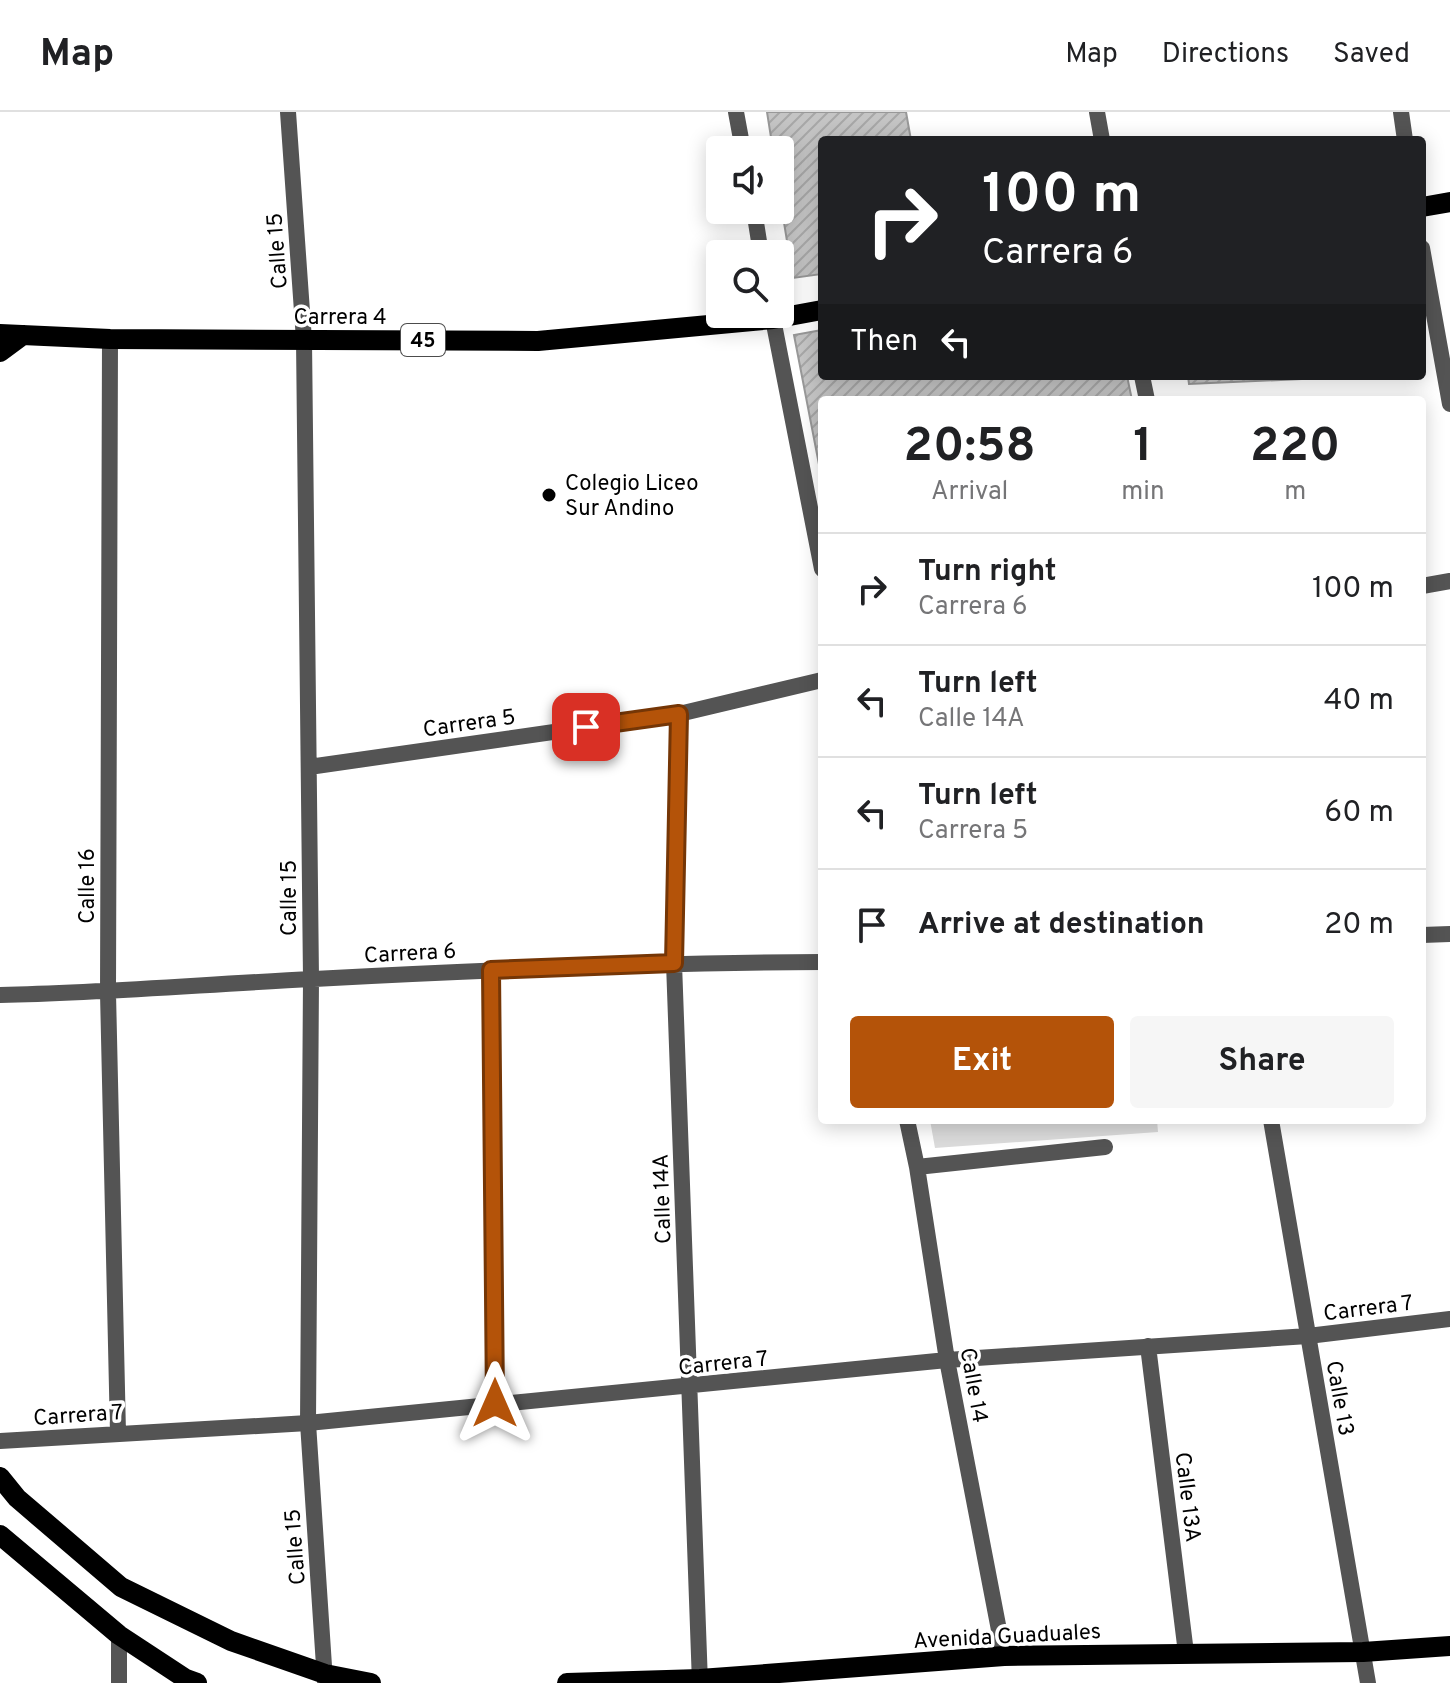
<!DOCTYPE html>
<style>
:root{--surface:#fff;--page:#f6f6f6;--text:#202124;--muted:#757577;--line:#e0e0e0;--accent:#b45309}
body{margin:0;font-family:Overpass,sans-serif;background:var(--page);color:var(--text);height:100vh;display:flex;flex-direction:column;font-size:30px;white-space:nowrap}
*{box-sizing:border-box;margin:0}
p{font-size:26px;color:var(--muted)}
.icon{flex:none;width:44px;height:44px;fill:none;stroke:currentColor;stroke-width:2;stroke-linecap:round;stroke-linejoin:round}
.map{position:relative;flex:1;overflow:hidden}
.panel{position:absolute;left:818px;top:284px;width:608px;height:728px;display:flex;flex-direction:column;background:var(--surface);border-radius:8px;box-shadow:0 4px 20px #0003}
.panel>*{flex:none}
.top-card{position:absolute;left:818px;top:24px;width:608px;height:244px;border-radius:8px;box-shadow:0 4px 20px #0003;background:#202124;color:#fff;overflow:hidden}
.buttons{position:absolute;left:706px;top:24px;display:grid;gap:16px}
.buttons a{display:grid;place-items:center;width:88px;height:88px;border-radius:8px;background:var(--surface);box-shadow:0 4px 20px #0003;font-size:40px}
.pin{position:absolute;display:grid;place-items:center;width:68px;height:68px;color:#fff;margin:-34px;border-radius:16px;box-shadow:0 4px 12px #0006}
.me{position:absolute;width:88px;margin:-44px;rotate:0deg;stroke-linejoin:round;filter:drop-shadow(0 0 6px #0008)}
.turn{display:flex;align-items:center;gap:28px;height:168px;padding:0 32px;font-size:36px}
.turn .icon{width:104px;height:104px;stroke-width:2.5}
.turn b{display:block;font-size:56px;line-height:68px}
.then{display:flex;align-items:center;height:76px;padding:0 32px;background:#0003;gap:16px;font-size:30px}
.eta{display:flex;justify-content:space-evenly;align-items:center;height:136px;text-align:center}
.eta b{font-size:48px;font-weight:700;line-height:56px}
.action{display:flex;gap:16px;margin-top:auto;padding:16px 32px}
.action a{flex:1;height:92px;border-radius:8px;background:var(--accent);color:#fff;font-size:32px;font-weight:700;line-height:92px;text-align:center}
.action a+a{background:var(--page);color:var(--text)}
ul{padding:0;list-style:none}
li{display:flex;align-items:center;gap:24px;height:112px;padding:0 32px;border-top:2px solid var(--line)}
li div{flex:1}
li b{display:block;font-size:30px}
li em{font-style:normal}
header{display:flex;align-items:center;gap:48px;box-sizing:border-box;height:112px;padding:0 40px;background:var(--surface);border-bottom:2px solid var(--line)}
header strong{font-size:38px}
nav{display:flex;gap:44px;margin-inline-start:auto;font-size:28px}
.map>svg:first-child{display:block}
</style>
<header>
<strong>Map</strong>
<nav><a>Map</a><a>Directions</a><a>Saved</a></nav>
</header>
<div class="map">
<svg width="1450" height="1571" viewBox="0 0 1450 1571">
<defs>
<pattern id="building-hatch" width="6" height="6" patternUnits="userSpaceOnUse" patternTransform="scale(2)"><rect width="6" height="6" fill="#c4c4c4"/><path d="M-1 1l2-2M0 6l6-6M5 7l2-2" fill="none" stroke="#a7a7a7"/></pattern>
</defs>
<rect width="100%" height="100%" fill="#fff"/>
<path fill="#dbdbdb" d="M930,1008H1157L1158,1020L935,1036Z"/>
<path fill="url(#building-hatch)" stroke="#989898" stroke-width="2" d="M767,0H906L911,28H822V162L793,166L780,86V38H773Z
M822,218V264H1127L1132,288H822V368L794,223Z
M1188,264H1301V267L1189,272Z"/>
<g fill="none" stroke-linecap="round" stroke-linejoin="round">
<path stroke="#545454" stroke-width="16" d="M288,0L304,228L311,867L308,1311L325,1569
M736,0L743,38
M1097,0L1102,28
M1401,0L1405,28
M754,98L761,142
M1422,136L1450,292
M772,202L822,457
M110,227L108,881L118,1321
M1142,264L1147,288
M1422,474L1450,469
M679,602L674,851L700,1571
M309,655L679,602L822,568
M1422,823L1450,822
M491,858L495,1291
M0,883C105,881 209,872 314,867C483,858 652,851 822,850
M907,1008L917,1055L947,1248L1004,1544
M1271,1008L1368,1571
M917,1055L1105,1035
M1148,1234L1186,1541
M0,1329L308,1311L947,1248L1308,1224L1450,1207
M119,1523V1571"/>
<path stroke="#000" stroke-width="20" d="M1422,95L1450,90
M0,222L110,227L538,229L773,207L822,198
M0,240L23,223
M0,1365L17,1386L121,1475L231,1529L325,1562L371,1571
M0,1423L119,1523L186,1567L197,1571
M567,1571L700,1567L1004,1544L1363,1540L1450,1534"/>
</g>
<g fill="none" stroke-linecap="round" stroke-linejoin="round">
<defs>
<path id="route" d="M495,1291L491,858L674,851L679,602L586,615"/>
</defs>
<use href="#route" stroke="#753606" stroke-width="20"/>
<use href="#route" stroke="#b45309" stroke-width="14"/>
</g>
<circle fill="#000" stroke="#fff" stroke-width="3" cx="549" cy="383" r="8"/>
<g text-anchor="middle" stroke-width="7" stroke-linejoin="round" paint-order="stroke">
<rect fill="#fff" stroke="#4c4c4c" stroke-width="2" x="401" y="212" width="44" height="32" rx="6"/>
<g font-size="20" font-weight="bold" fill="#000">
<text x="423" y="235">45</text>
</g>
<g font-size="22" fill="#000" stroke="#fff">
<text transform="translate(276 139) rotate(-94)" y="8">Calle 15</text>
<text x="340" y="212">Carrera 4</text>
<text transform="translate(469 610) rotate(-8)" y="8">Carrera 5</text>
<text transform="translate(86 774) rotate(-90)" y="8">Calle 16</text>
<text transform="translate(288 786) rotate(-90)" y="8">Calle 15</text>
<text transform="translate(410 840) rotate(-3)" y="8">Carrera 6</text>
<text transform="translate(661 1087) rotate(-92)" y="8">Calle 14A</text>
<text transform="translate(1368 1195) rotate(-7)" y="8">Carrera 7</text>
<text transform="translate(723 1250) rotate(-6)" y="8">Carrera 7</text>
<text transform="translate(975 1273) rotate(80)" y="8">Calle 14</text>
<text transform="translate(1341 1286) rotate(80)" y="8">Calle 13</text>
<text transform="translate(78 1302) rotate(-4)" y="8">Carrera 7</text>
<text transform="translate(1189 1385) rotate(83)" y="8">Calle 13A</text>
<text transform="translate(294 1435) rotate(-94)" y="8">Calle 15</text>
<text transform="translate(1007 1523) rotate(-3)" y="8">Avenida Guaduales</text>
</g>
<g font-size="22" fill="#000" stroke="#fff" text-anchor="start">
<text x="565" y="378">Colegio Liceo<tspan x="565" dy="25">Sur Andino</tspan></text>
</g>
</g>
</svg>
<div class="buttons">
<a><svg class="icon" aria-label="sound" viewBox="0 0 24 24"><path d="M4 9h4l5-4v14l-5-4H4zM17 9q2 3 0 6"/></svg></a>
<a><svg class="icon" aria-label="search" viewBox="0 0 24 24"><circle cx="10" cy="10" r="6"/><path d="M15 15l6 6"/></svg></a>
</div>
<div class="pin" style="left:586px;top:615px;background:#d93025"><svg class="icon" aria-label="arrive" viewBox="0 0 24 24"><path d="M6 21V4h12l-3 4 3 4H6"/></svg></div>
<svg class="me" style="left:495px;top:1291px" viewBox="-20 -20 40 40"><path d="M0-17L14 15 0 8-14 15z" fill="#b45309" stroke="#fff" stroke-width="4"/></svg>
<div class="top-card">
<div class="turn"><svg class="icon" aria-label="right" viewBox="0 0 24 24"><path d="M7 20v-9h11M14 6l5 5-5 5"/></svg><div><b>100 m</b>Carrera 6</div></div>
<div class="then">Then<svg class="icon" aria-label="left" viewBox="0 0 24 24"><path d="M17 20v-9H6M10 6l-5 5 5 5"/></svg></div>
</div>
<section class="panel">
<div class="eta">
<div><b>20:58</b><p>Arrival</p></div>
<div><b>1</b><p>min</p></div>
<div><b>220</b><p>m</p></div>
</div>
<ul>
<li><svg class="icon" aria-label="right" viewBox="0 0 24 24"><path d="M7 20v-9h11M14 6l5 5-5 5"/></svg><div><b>Turn right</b><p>Carrera 6</p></div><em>100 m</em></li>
<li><svg class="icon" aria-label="left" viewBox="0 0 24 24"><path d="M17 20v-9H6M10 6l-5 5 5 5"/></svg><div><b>Turn left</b><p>Calle 14A</p></div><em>40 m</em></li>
<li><svg class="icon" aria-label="left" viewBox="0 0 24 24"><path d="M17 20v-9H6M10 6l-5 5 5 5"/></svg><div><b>Turn left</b><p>Carrera 5</p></div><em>60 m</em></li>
<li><svg class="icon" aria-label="arrive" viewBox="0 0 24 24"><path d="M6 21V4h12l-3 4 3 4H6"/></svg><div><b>Arrive at destination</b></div><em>20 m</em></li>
</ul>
<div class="action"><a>Exit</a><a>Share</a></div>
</section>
</div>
